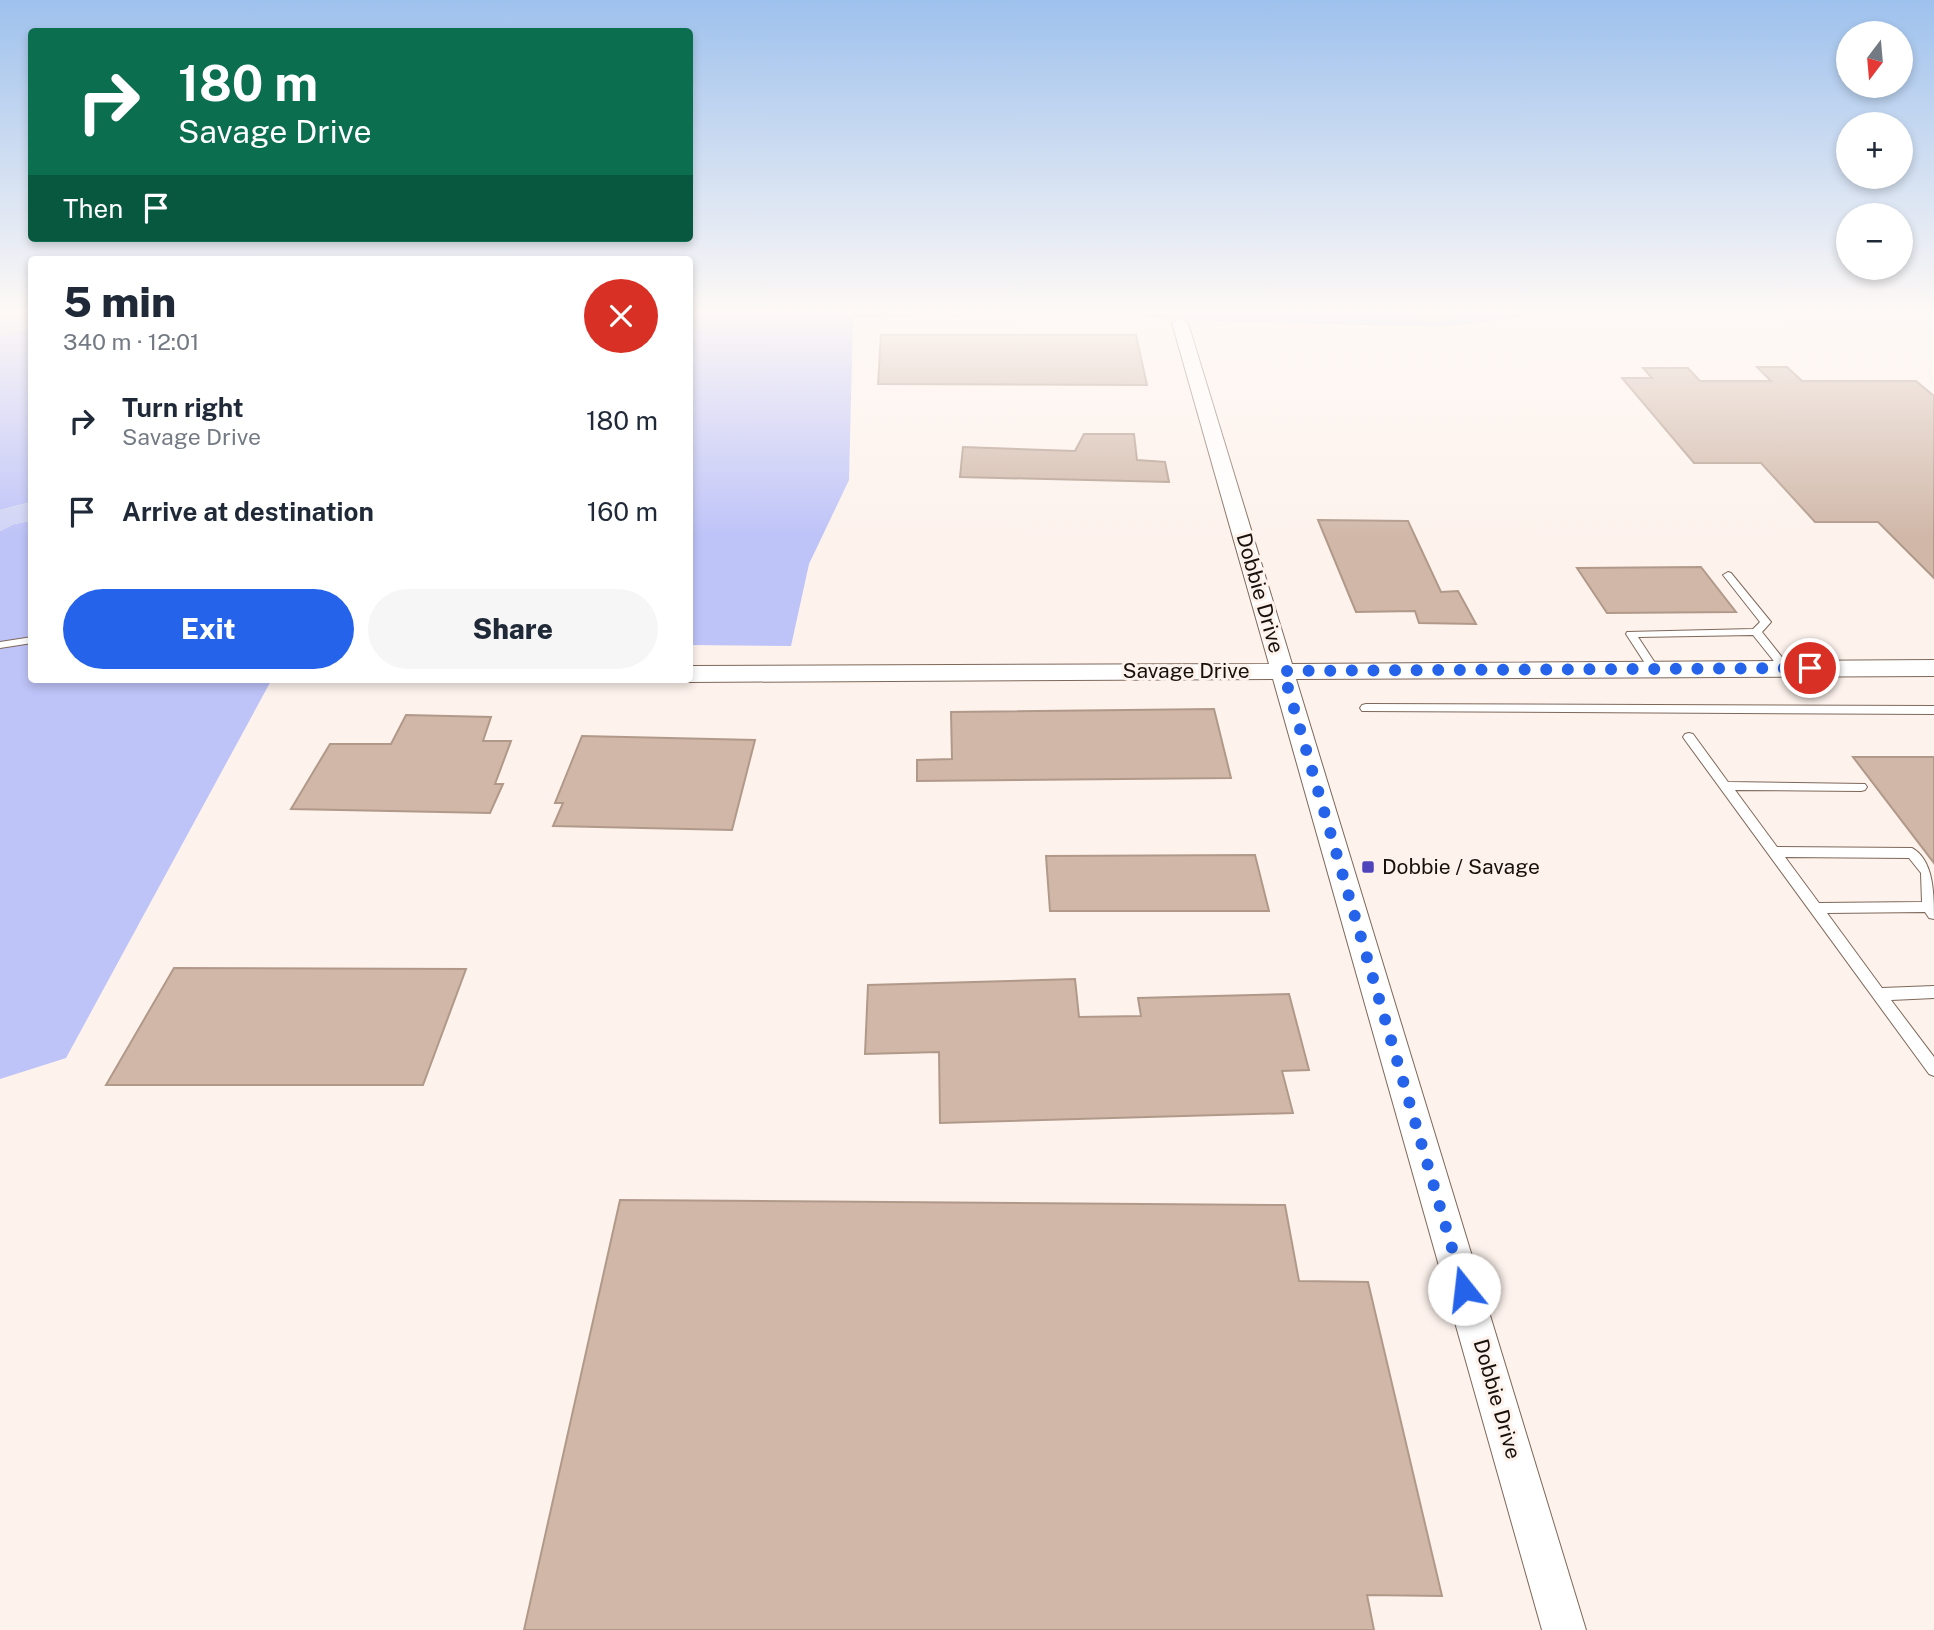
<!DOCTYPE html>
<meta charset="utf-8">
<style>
:root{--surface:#fff;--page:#f6f6f7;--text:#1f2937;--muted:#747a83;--accent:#2563eb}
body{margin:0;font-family:"Public Sans",sans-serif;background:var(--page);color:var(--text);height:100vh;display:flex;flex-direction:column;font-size:26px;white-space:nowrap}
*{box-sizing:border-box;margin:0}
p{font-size:23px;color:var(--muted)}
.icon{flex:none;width:38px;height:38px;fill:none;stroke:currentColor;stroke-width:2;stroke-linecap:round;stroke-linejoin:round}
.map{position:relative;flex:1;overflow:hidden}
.sheet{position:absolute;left:28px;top:256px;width:665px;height:427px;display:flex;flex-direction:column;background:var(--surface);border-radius:7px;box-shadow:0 4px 10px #0003}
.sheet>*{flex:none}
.guide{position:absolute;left:28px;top:28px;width:665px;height:214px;border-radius:7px;box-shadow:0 4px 10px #0003;background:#0b6e4f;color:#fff;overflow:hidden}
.needle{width:46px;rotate:196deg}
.fabs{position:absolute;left:1836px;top:21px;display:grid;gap:14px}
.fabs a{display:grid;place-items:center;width:77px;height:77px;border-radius:50%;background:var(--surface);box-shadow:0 4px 10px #0003;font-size:35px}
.pin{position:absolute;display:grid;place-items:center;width:60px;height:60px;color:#fff;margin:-30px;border:4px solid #fff;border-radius:50%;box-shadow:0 2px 7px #0007}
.me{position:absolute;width:77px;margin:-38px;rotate:344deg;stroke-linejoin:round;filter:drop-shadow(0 0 5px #0008)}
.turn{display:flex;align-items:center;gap:24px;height:147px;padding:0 35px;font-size:32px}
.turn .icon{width:91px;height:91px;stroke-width:2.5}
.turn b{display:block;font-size:49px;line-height:60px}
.then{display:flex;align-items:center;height:66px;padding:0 35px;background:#0003;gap:14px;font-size:26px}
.round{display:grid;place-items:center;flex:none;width:74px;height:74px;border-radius:37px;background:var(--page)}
.overview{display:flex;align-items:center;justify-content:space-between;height:119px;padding:0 35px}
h1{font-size:42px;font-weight:800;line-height:52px}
.primary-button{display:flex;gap:14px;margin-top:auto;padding:14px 35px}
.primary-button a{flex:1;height:80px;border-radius:42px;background:var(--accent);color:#fff;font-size:28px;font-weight:800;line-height:80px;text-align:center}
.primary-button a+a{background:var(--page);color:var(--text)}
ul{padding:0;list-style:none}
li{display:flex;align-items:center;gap:21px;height:91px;padding:0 35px}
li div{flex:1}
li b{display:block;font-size:26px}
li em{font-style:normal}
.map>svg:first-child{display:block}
</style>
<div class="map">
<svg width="1934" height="1630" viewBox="0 0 1934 1630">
<rect width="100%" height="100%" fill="#fdf2ec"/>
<path fill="#bec3f8" d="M690,310H1342L1430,321L1470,314L1461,310H1534L1540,315L1441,327L1178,320L1105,313L853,318L849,480L809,564L791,646L690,645Z
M31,327V502L0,510V336Z
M31,521L32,679H272L66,1058L0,1079V531L14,524Z"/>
<path fill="#d0d4f5" d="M0,310H31V327L0,336Z
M1342,310H1461L1471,314L1466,318L1430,321Z
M31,502V521L14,524L0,531V510Z"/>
<path fill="#d0b7a8" stroke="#b1998a" stroke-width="2" d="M881,335H1136L1147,385L878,384Z
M1757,367H1787L1802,381H1916L1934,396V578L1878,522H1815L1761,463H1694L1622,378H1652L1643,368H1688L1700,381H1771Z
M1084,434H1134L1137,460L1165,462L1169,482L960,477L963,447L1075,451Z
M1318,520L1408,521L1441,592L1458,591L1476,624L1419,623L1415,611L1356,612Z
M1701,567L1736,612L1607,613L1577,568Z
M1214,709L1231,778L917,781V760L952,759L951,712Z
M406,715L491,717L483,741H511L495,784H503L490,813L291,809L330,744H391Z
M582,736L755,740L732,830L553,826L563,803H555Z
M1853,757H1934V863Z
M1255,855L1269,911H1050L1046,856Z
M174,968L466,969L423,1085H106Z
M1075,979L1079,1017L1141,1016L1138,998L1289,994L1309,1070L1282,1071L1293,1113L940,1123L939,1052L865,1054L868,985Z
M620,1200L1285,1205L1299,1281L1368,1282L1442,1596L1367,1595L1374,1630H524Z"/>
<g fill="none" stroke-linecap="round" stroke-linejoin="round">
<defs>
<path id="service" d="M1728,572L1731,573L1771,622L1762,632L1789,666L1790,668L1789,670H1781L1753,635L1638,637L1659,669L1658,671H1650L1626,634L1627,632L1753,629L1760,622L1723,575Z
M32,637V643L0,648V642Z
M1366,704L1934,706V714L1362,711L1360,708L1362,705Z
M1689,733L1693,734L1728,782L1865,784L1867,787L1865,790L1861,791L1735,790L1777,847L1912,848C1934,860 1934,895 1934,919L1929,918L1925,912L1827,913L1882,988L1934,986V998L1891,1000L1934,1057V1076L1929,1074L1685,740L1683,737L1685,734ZM1785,857L1909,858L1921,873L1922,902L1819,903Z"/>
<path id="minor" d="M1180,318L1188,323L1292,664L1934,660V676L1296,679L1586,1630H1542L1273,679L690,682L682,679H690V666L1269,664L1172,323Z"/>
</defs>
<use href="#service" stroke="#7e685a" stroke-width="2"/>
<use href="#minor" stroke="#7e685a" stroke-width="2"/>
<use href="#service" fill="#fff" fill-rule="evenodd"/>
<use href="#minor" fill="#fff" fill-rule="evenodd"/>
</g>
<linearGradient id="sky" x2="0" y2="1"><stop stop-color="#9ec1ed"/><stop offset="0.58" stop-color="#fef9f6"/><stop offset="1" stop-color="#fef9f6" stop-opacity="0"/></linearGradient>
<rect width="1934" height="538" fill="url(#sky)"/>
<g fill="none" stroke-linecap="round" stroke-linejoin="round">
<path stroke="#2563eb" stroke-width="12" stroke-dasharray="0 21.6" d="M1464,1289L1283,671L1810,668"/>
</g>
<rect fill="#4e44bb" stroke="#fdf2ec" stroke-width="2.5" x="1361" y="860" width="14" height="14" rx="3.5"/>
<g text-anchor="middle" stroke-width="6" stroke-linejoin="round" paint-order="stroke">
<g font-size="21" fill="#18100a" stroke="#fdf2ec">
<text transform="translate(1260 593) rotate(74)" y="7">Dobbie Drive</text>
<text x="1186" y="678">Savage Drive</text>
<text transform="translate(1497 1399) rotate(74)" y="7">Dobbie Drive</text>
</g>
<g font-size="21" fill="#18100a" stroke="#fdf2ec" text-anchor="start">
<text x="1382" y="874">Dobbie / Savage</text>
</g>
</g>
</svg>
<div class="fabs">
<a><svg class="needle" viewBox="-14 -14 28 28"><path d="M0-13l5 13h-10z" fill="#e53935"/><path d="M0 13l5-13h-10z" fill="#747a83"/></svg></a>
<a>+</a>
<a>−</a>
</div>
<div class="pin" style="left:1810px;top:668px;background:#d93025"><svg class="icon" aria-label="arrive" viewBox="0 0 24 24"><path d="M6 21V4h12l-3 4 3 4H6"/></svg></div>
<svg class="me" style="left:1464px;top:1289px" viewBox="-20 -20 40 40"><circle r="19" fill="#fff"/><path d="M0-13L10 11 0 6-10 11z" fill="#2563eb"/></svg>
<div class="guide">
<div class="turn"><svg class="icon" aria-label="right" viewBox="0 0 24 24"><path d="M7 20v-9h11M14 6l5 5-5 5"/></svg><div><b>180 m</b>Savage Drive</div></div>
<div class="then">Then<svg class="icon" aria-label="arrive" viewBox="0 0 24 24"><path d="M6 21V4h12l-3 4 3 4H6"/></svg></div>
</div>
<section class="sheet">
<div class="overview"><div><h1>5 min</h1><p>340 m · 12:01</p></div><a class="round" style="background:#d93025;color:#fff"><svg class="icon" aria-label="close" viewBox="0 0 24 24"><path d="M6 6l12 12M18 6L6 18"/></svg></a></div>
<ul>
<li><svg class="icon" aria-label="right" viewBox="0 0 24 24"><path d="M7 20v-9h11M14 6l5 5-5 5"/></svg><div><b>Turn right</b><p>Savage Drive</p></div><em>180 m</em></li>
<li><svg class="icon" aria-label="arrive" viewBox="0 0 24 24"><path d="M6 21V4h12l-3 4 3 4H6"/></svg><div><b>Arrive at destination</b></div><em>160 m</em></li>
</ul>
<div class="primary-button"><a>Exit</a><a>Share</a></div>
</section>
</div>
